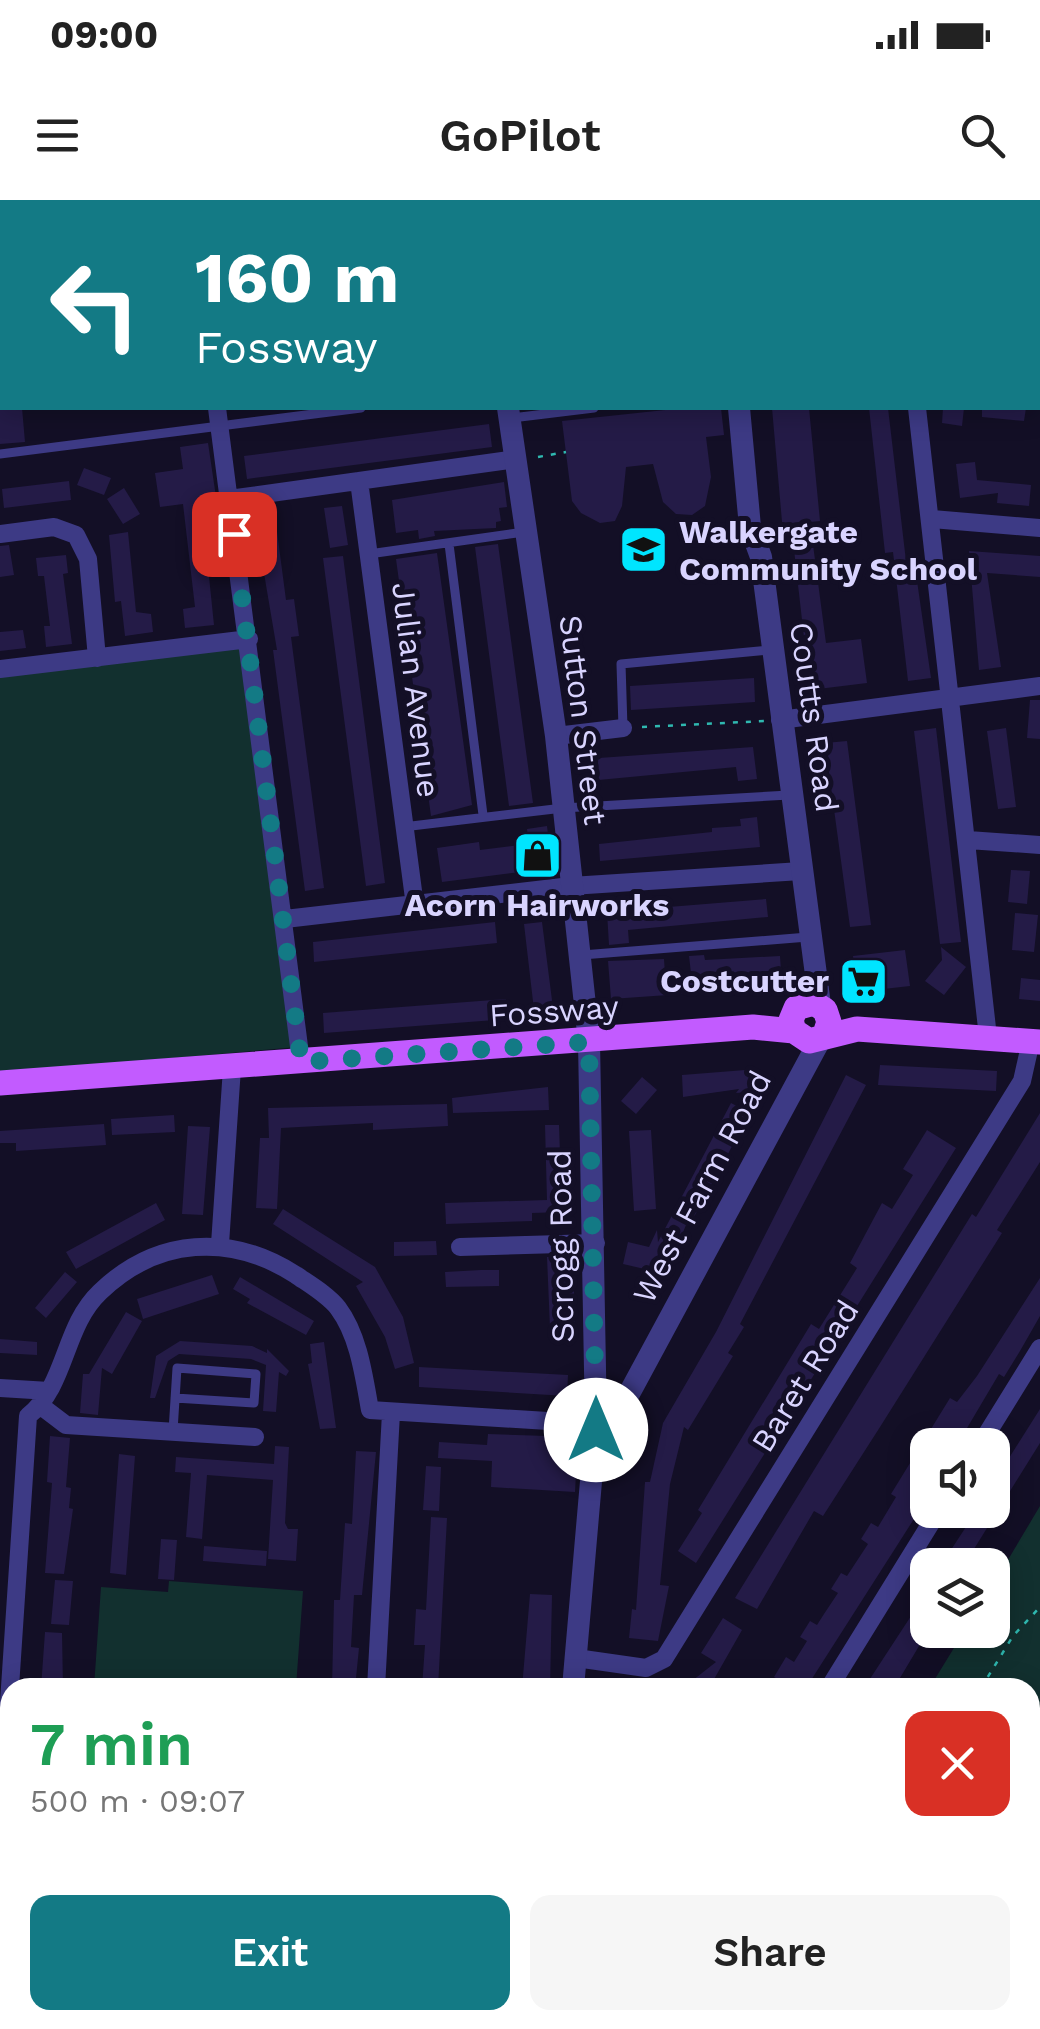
<!DOCTYPE html>
<meta charset="utf-8">
<style>
:root{--surface:#fff;--page:#f6f6f6;--text:#222;--muted:#767676;--accent:#137a85}
body{margin:0;font-family:"Work Sans",sans-serif;background:var(--page);color:var(--text);height:100vh;display:flex;flex-direction:column;font-size:38px;white-space:nowrap}
*{box-sizing:border-box;margin:0}
p{font-size:32px;color:var(--muted)}
.icon{flex:none;width:55px;height:55px;fill:none;stroke:currentColor;stroke-width:2;stroke-linecap:round;stroke-linejoin:round}
.map{position:relative;flex:1;overflow:hidden}
.sheet{position:absolute;left:0px;top:1478px;width:1040px;height:352px;display:flex;flex-direction:column;background:var(--surface);border-radius:30px 30px 0 0;box-shadow:0 5px 25px #0003}
.sheet>*{flex:none}
.guide{position:absolute;left:0px;top:0px;width:1040px;height:210px;box-shadow:0 5px 25px #0003;background:#137a85;color:#fff;overflow:hidden}
.tools{position:absolute;left:910px;top:1228px;display:grid;gap:20px}
.tools a{display:grid;place-items:center;width:100px;height:100px;border-radius:20px;background:var(--surface);box-shadow:0 5px 25px #0003;font-size:50px}
.pin{position:absolute;display:grid;place-items:center;width:85px;height:85px;color:#fff;margin:-42px;border-radius:20px;box-shadow:0 5px 15px #0006}
.me{position:absolute;width:110px;margin:-55px;rotate:0deg;stroke-linejoin:round;filter:drop-shadow(0 0 8px #0008)}
.turn{display:flex;align-items:center;gap:35px;height:210px;padding:0 30px;font-size:45px}
.turn .icon{width:130px;height:130px;stroke-width:2.5}
.turn b{display:block;font-size:70px;line-height:85px}
.round{display:grid;place-items:center;flex:none;width:105px;height:105px;border-radius:20px;background:var(--page)}
.headline{display:flex;align-items:center;justify-content:space-between;height:170px;padding:0 30px}
h1{font-size:60px;font-weight:600;line-height:75px;color:#1e9e55}
.action{display:flex;gap:20px;margin-top:auto;padding:20px 30px}
.action a{flex:1;height:115px;border-radius:20px;background:var(--accent);color:#fff;font-size:40px;font-weight:600;line-height:115px;text-align:center}
.action a+a{background:var(--page);color:var(--text)}
.status{display:flex;justify-content:space-between;align-items:center;height:70px;padding:0 50px;background:var(--surface);direction:ltr}
.status svg{height:28px;fill:currentColor}
header{display:flex;justify-content:space-between;align-items:center;height:130px;padding:0 30px;background:var(--surface);font-size:45px;font-weight:600}
.map>svg:first-child{display:block}
</style>
<div class="status"><b>09:00</b><svg viewBox="0 0 49 12"><path d="M0 12V9h3v3zM5 12V6h3v6zM10 12V3h3v9zM15 12V0h3v12zM26 1h20v11H26zM47 4h2v5h-2z"/></svg></div>
<header><svg class="icon" aria-label="menu" viewBox="0 0 24 24"><path d="M4 6h16M4 12h16M4 18h16"/></svg>GoPilot<svg class="icon" aria-label="search" viewBox="0 0 24 24"><circle cx="10" cy="10" r="6"/><path d="M15 15l6 6"/></svg></header>
<div class="map">
<svg width="1040" height="1829" viewBox="0 0 1040 1829">
<rect width="100%" height="100%" fill="#130f26"/>
<path fill="#12302f" d="M244,446L298,847L0,873V475Z
M1040,1306V1559L1030,1576V1488L930,1487L965,1430H992L993,1385Z
M169,1381L303,1391L296,1487H94L101,1387L168,1392Z
M735,1820H889L884,1829H734Z"/>
<path fill="#241b47" d="M0,208H22L25,242L0,244Z
M684,208H721L724,235L706,237L711,277L705,306L692,315L676,314L663,302L653,264L626,267L622,306L615,321L600,323L581,313L572,301L562,221Z
M772,208H809L820,321L810,322L826,443L861,439L867,483L810,490L792,332L783,333Z
M869,208H888L906,361L914,360L931,478L908,481L893,352L885,353Z
M943,208H964L962,226L942,223Z
M982,208H1026L1024,221L982,217Z
M489,224L492,247L247,279L244,256Z
M208,243L216,297L201,299L214,425L185,428L183,409L195,407L183,304L160,307L155,273L183,269L180,247Z
M975,262L977,280L1031,285L1029,306L997,303L998,293L960,298L956,264Z
M84,268L111,278L104,295L77,285Z
M69,281L71,300L4,308L2,289Z
M504,282L507,307L499,308L501,321L496,322V328L434,331L435,336L419,339L418,330L396,333L392,300Z
M124,288L140,314L123,324L107,299Z
M342,306L348,345L330,348L324,308Z
M276,324L286,400L294,399L299,436L291,437L324,688L305,691L273,450H277L256,326Z
M128,332L136,412L151,414L153,432L125,436L121,401L115,402L109,335Z
M498,344L533,603L509,606L475,347Z
M9,345L14,375L0,377V346Z
M969,351L1040,356V377L987,373L1001,467L979,470Z
M437,353L472,605L431,616L396,359Z
M66,355L68,373L63,374L72,444L46,447L44,426H50L44,376H38L36,358Z
M343,356L385,683L366,686L323,358Z
M23,430L26,448L0,451V432Z
M754,478L755,502L631,510L630,486Z
M1030,500H1040V539L1027,538Z
M936,528L961,742L940,744L914,531Z
M1006,528L1016,607L998,609L987,531Z
M847,541L871,725L850,727L825,543Z
M753,547L757,579L738,581L736,567L588,581L585,559Z
M757,617L760,647L600,661L599,644L712,632V628L741,626L740,619Z
M547,626L552,668L442,682L437,648L479,642L480,650L529,644L527,629Z
M1011,670L1030,671L1027,704L1008,702Z
M766,699L768,717L628,730L629,743L609,745L607,712Z
M1015,713L1038,715L1034,752L1012,750Z
M495,722L497,743L314,762L313,742Z
M542,722L553,808L534,810L524,724Z
M941,747L966,767L944,795L925,781L942,760Z
M905,750L910,786L857,792L853,756Z
M704,755L705,760L780,756L782,787L611,799L608,761L664,759L665,774L691,773L689,756Z
M1021,778L1040,780V801L1019,799Z
M506,799L508,819L324,833L323,813Z
M880,865L997,871L996,891L878,885Z
M758,869L760,891L736,893L739,889L683,897L682,875Z
M846,875L866,885L740,1124L744,1127L728,1153L733,1156L688,1230L684,1227L670,1284L660,1385L669,1386L658,1441L629,1438L632,1409L636,1410L645,1282H650L663,1223L716,1132Z
M642,877L657,890L636,914L621,901Z
M548,887L549,910L453,913L452,898Z
M731,903L750,913L689,1026L686,1025L666,1074L623,1064L628,1042L649,1047L657,1030L658,1042Z
M447,904L448,926L373,930V923L281,928L277,1009L256,1008L260,938H269L268,908Z
M1040,913V962L997,1030L1002,1033L880,1227L823,1316L814,1311L757,1409L735,1398L972,1014L976,1017Z
M174,915L175,932L112,935L111,919Z
M104,924L106,945L16,951V943H0V931Z
M545,925H559L562,1012L532,1013V1021L446,1024L445,1003L547,1000Z
M188,926L210,927L203,1015L182,1014Z
M651,930L656,1009L634,1011L629,931Z
M927,930L956,948L696,1363L678,1351L702,1313L698,1310L811,1124L819,1129L857,1068L850,1063L882,1003L892,1009L913,975L903,969Z
M156,1003L165,1020L76,1069L66,1052Z
M283,1009L375,1067L403,1117L414,1163L395,1169L385,1137L356,1086L363,1082L273,1024Z
M436,1041L437,1055L394,1056V1042Z
M573,1056L575,1127L550,1128L547,1057Z
M481,1070H499V1086L446,1087L445,1072Z
M65,1072L77,1082L46,1118L35,1108Z
M212,1075L219,1094L143,1119L137,1099Z
M240,1077L314,1121L306,1135L247,1103L250,1099L233,1089Z
M1040,1078V1116L1020,1151L1004,1177L999,1174L957,1245H928V1297L806,1488H791L774,1477L786,1457L794,1462L807,1441L800,1437L810,1421L817,1425L824,1414L838,1393L831,1389L841,1373L847,1376L868,1344L861,1339L871,1323L878,1327L896,1297L891,1294L950,1198L957,1202L977,1176Z
M126,1112L142,1121L112,1174L102,1168L98,1215L80,1213L83,1174H89Z
M0,1139L37,1142V1155L0,1153Z
M180,1141L252,1146L267,1153V1149L289,1171L286,1176L279,1172L276,1212L263,1211L266,1165L251,1159L179,1154L168,1161L155,1198H150L156,1156Z
M324,1142L336,1228L320,1229L308,1164L312,1163L310,1144Z
M419,1167L568,1175L567,1196L419,1187Z
M1040,1209V1243L964,1365H954L945,1359L977,1310H992V1285Z
M488,1234L578,1237L575,1292L491,1287L492,1261L438,1258L439,1242L487,1245Z
M50,1236L70,1238L66,1287L71,1288L69,1308L73,1309L64,1374L45,1373L52,1283L47,1282Z
M275,1246L289,1247L285,1323L288,1329H298L296,1361L268,1359L273,1280L207,1275L202,1339L186,1337L191,1273L175,1272L176,1257L274,1264Z
M356,1251L376,1252L362,1395H354L351,1447L359,1448L355,1488H332L334,1400H340L345,1323L352,1324Z
M119,1254L135,1256L126,1375L110,1373Z
M426,1266L441,1267L439,1311L423,1310Z
M431,1317L447,1318L438,1488H422L425,1445H414L416,1409L426,1410Z
M161,1339L177,1340L174,1380L158,1379Z
M204,1346L267,1351L266,1366L203,1361Z
M55,1380L73,1381L69,1425L51,1424Z
M928,1390V1431L894,1488H864Z
M530,1394L552,1395L550,1488H522Z
M723,1418L742,1430L713,1481L718,1488H683L716,1462L701,1453Z
M45,1432L62,1433L63,1488H41Z"/>
<g fill="none" stroke-linecap="round" stroke-linejoin="round">
<path stroke="#2fb8b0" stroke-width="2.5" stroke-dasharray="5 8" stroke-linecap="butt" d="M735,2L736,0
M538,257L566,252
M642,527L764,521
M981,1488L1013,1436L1040,1407
M800,1829V1820"/>
<path stroke="#3d3a85" stroke-width="9" d="M512,218L594,208
M0,254L361,208
M449,344L483,615
M369,354L524,332
M623,528L621,464L770,450
M403,627L563,608L789,595
M582,755L808,737
M173,1231L177,1168L256,1174L254,1203L175,1198"/>
<path stroke="#3d3a85" stroke-width="18" d="M580,0L581,2
M480,2L494,0
M1038,171H1040
M217,208L301,862
M917,208L988,837
M359,281L415,706
M229,299L516,259
M932,319L1040,328
M0,334L54,327L76,335L88,359L97,458
M0,469L249,439
M780,520L1040,486
M556,536L623,528
M968,640L1040,645
M285,719L571,686L801,671
M220,1044L232,868
M460,1047L596,1043
M0,1188L49,1191
M41,1206L66,1225L255,1237
M980,1245L1040,1148
M576,1458L646,1468L664,1459L1022,881L1031,841
M376,1488L391,1213
M829,1488L939,1310
M0,1638L28,1216C67,1185 63,1127 100,1092C157,1037 231,1033 296,1075C309,1084 328,1095 338,1108C359,1136 364,1177 370,1210L596,1224
M1030,1743L1040,1726
M173,1829V1820
M357,1829V1820
M980,1829L985,1820"/>
<path stroke="#3d3a85" stroke-width="22" d="M782,0L783,2
M764,2L765,0
M508,208L556,536L589,842L596,1224L573,1488
M739,208L750,327L761,357L820,805
M595,1230L617,1216L821,838
M539,1829L540,1820"/>
<path stroke="#c25bff" stroke-width="25" d="M1038,3H1040
M0,166L2,165
M825,834L829,822L825,810L814,803L796,808L791,820L794,831L809,841L857,829L1040,842
M0,883L753,827L794,831"/>
</g>
<g fill="none" stroke-linecap="round" stroke-linejoin="round">
<path stroke="#137a85" stroke-width="18" stroke-dasharray="0 32.4" d="M234,334L301,862L589,842L596,1230"/>
</g>
<defs>
<symbol id="school-square" viewBox="-11 -11 22 22"><rect x="-9" y="-9" width="18" height="18" rx="4" fill="#00e5ff" stroke="#130f26"/><path d="M0-5L7-2L0 1L-7-2ZM-4 1L0 2.5L4 1V4Q0 6-4 4Z" fill="#111"/></symbol>
<symbol id="shop-square" viewBox="-11 -11 22 22"><rect x="-9" y="-9" width="18" height="18" rx="4" fill="#00e5ff" stroke="#130f26"/><path d="M-5-2.5h2.3a2.7 3.5 0 0 1 5.4 0H5L5.5 6h-11ZM-1.5-2.5h3a1.5 2.3 0 0 0-3 0Z" fill="#111"/></symbol>
<symbol id="supermarket-square" viewBox="-11 -11 22 22"><rect x="-9" y="-9" width="18" height="18" rx="4" fill="#00e5ff" stroke="#130f26"/><path d="M-6-5.5h2.5l.6 2H6L4.5 2H-2.5L-4.4-4H-6ZM-1.5 3.2a1.3 1.3 0 1 0 .1 0ZM3 3.2a1.3 1.3 0 1 0 .1 0Z" fill="#111"/></symbol>
</defs>
<g fill-rule="evenodd">
<use href="#school-square" x="616" y="322" width="55" height="55"/>
<use href="#shop-square" x="510" y="628" width="55" height="55"/>
<use href="#supermarket-square" x="836" y="754" width="55" height="55"/>
</g>
<g text-anchor="middle" stroke-width="10" stroke-linejoin="round" paint-order="stroke">
<g font-size="32" font-weight="bold" fill="#d9d4ff" stroke="#130f26" text-anchor="start">
<text x="679" y="343">Walkergate<tspan x="679" dy="37">Community School</tspan></text>
<text x="537" y="716" text-anchor="middle">Acorn Hairworks</text>
<text x="829" y="792" text-anchor="end">Costcutter</text>
</g>
<g font-size="32" fill="#d9d4ff" stroke="#130f26">
<text transform="translate(416 490) rotate(83)" y="11">Julian Avenue</text>
<text transform="translate(814 517) rotate(82)" y="11">Coutts Road</text>
<text transform="translate(583 520) rotate(83)" y="11">Sutton Street</text>
<text transform="translate(554 811) rotate(-4)" y="11">Fossway</text>
<text transform="translate(702 987) rotate(-62)" y="11">West Farm Road</text>
<text transform="translate(561 1046) rotate(-91)" y="11">Scrogg Road</text>
<text transform="translate(805 1176) rotate(-58)" y="11">Baret Road</text>
</g>
</g>
</svg>
<div class="tools">
<a><svg class="icon" aria-label="sound" viewBox="0 0 24 24"><path d="M4 9h4l5-4v14l-5-4H4zM17 9q2 3 0 6"/></svg></a>
<a><svg class="icon" aria-label="layers" viewBox="0 0 24 24"><path d="M12 4l9 5-9 5-9-5zM3 14l9 5 9-5"/></svg></a>
</div>
<div class="pin" style="left:234px;top:334px;background:#d93025"><svg class="icon" aria-label="arrive" viewBox="0 0 24 24"><path d="M6 21V4h12l-3 4 3 4H6"/></svg></div>
<svg class="me" style="left:596px;top:1230px" viewBox="-20 -20 40 40"><circle r="19" fill="#fff"/><path d="M0-13L10 11 0 6-10 11z" fill="#137a85"/></svg>
<div class="guide">
<div class="turn"><svg class="icon" aria-label="left" viewBox="0 0 24 24"><path d="M17 20v-9H6M10 6l-5 5 5 5"/></svg><div><b>160 m</b>Fossway</div></div>
</div>
<section class="sheet">
<div class="headline"><div><h1>7 min</h1><p>500 m · 09:07</p></div><a class="round" style="background:#d93025;color:#fff"><svg class="icon" aria-label="close" viewBox="0 0 24 24"><path d="M6 6l12 12M18 6L6 18"/></svg></a></div>
<div class="action"><a>Exit</a><a>Share</a></div>
</section>
</div>
